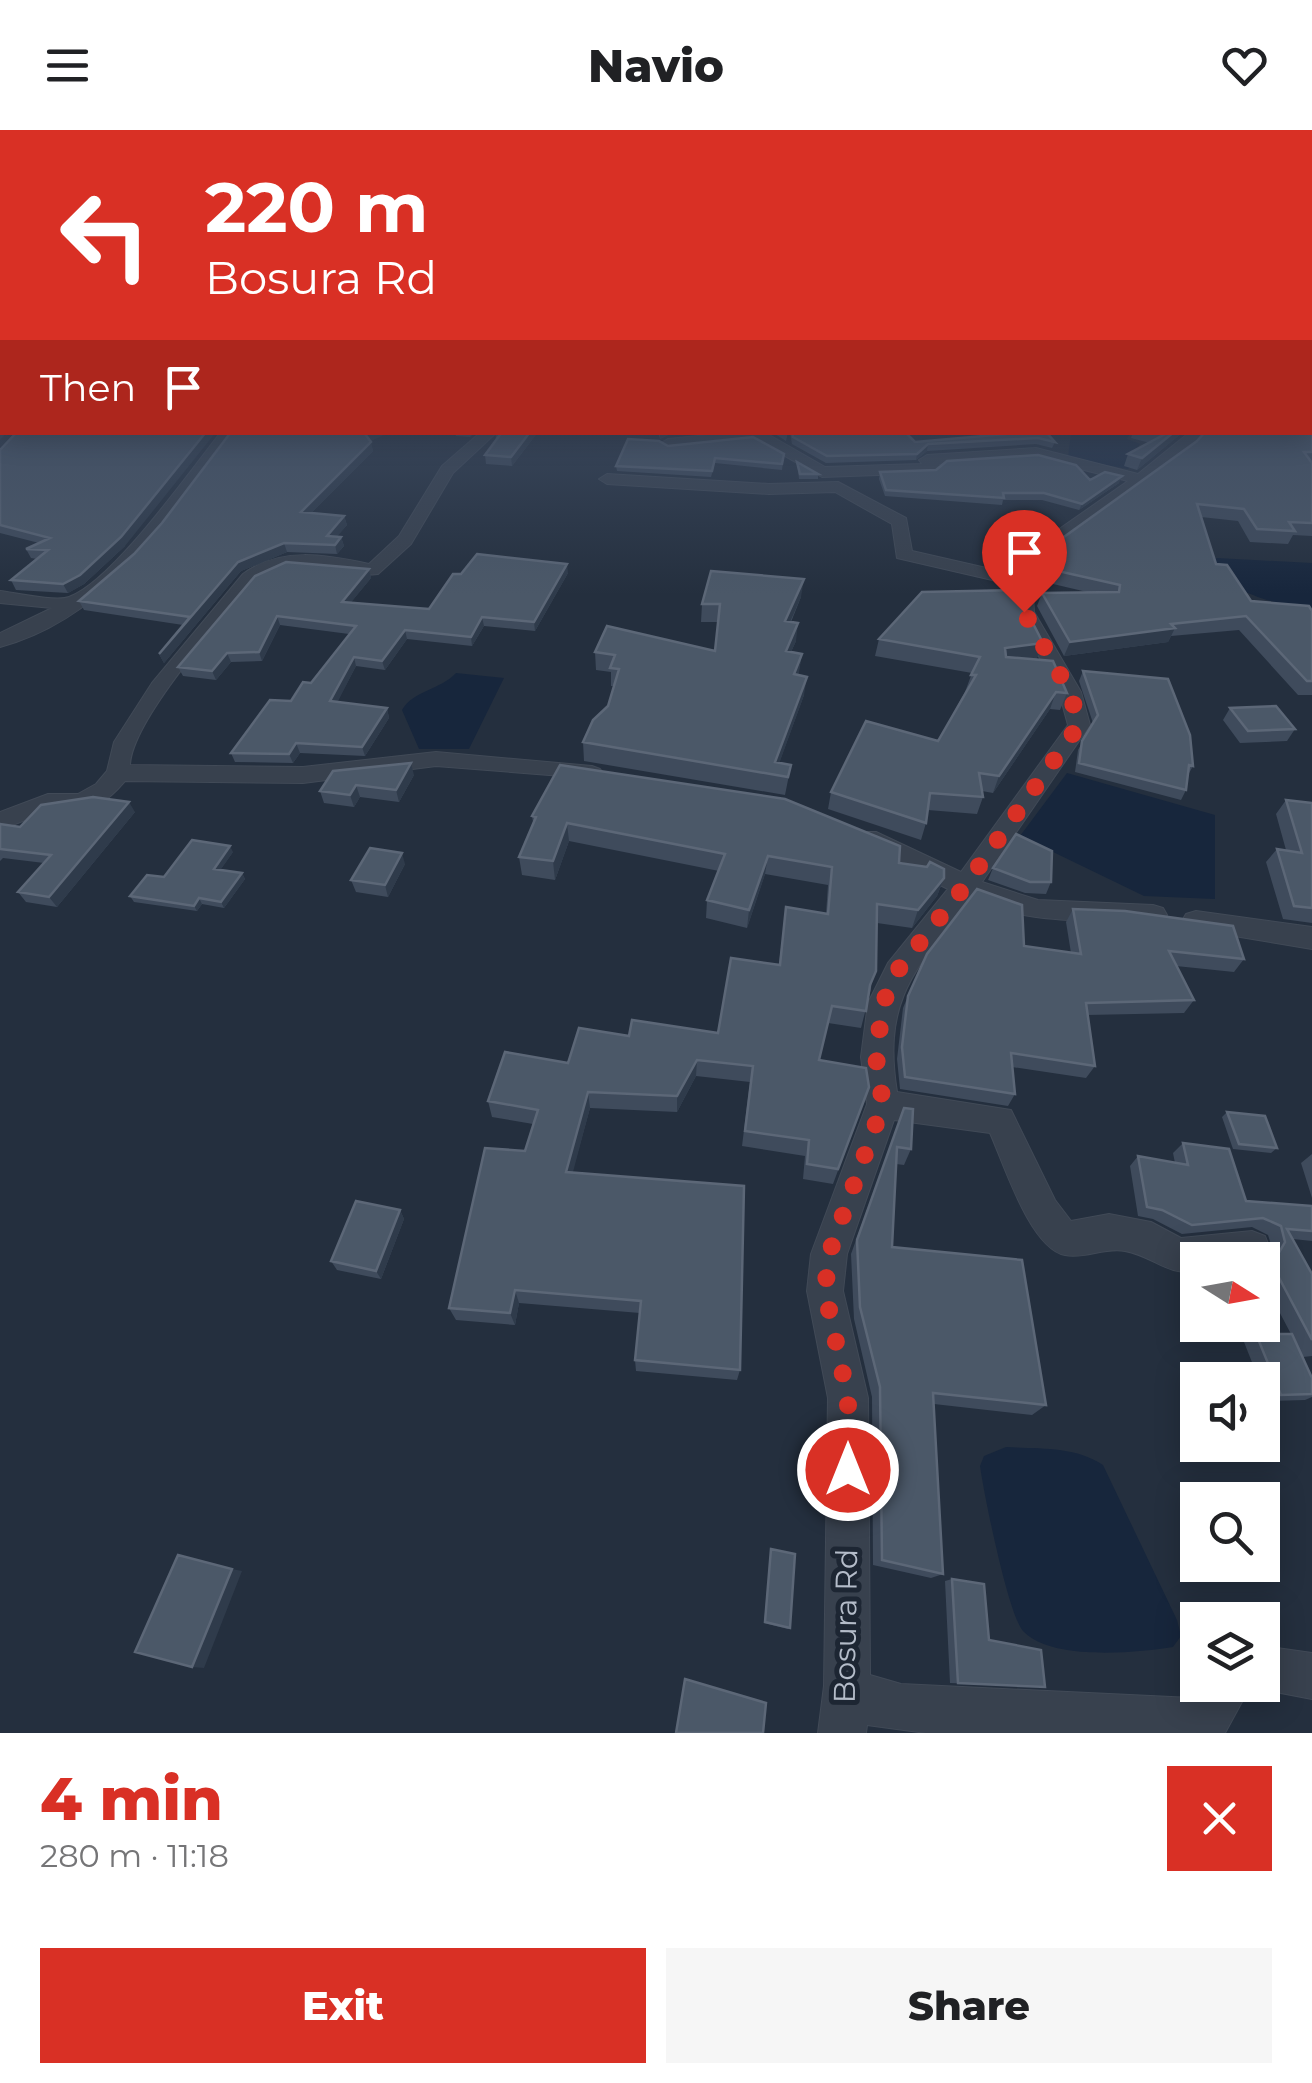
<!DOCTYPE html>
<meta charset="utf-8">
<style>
:root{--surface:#fff;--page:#f6f6f6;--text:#202124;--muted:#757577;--accent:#d93025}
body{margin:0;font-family:Montserrat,sans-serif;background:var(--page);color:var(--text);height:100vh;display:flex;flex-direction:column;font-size:38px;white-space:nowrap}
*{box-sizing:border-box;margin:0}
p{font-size:32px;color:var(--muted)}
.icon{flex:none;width:55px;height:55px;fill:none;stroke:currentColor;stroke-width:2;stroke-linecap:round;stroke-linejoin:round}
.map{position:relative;height:1603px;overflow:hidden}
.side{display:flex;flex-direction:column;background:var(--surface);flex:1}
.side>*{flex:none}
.banner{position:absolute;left:0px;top:0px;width:1312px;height:305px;box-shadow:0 5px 25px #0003;background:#d93025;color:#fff;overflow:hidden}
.needle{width:65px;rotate:101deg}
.buttons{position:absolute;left:1180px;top:1112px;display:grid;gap:20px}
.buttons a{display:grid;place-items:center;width:100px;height:100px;border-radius:0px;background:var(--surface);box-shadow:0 5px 25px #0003;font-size:50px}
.pin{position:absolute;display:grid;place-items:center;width:85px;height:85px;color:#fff;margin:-102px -42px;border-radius:50% 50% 50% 0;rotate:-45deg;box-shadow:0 0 10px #0007}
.pin .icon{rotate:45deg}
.me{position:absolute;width:110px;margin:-55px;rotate:0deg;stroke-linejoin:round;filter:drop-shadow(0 0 8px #0008)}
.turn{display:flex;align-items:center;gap:35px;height:210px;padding:0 40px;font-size:45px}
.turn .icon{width:130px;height:130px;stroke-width:2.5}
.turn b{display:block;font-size:70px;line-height:85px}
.then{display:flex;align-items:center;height:95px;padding:0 40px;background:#0003;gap:20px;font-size:38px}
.round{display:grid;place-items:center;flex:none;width:105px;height:105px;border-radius:0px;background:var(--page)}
.overview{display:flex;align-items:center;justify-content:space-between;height:170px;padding:0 40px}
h1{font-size:60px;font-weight:800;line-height:75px;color:var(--accent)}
.cta{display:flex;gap:20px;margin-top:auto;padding:20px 40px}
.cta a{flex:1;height:115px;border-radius:0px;background:var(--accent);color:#fff;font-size:40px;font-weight:800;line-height:115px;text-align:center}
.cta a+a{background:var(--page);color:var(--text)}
header{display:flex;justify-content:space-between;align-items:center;height:130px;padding:0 40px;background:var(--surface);font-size:45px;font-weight:800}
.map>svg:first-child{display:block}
</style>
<header><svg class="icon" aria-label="menu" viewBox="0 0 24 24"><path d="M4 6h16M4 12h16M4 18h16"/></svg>Navio<svg class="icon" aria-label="heart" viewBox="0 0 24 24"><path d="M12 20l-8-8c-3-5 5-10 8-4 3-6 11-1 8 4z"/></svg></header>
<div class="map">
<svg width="1312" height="1603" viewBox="0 0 1312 1603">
<rect width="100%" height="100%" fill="#242f3e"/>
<path fill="#17263c" d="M1071,303H1130L1127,309L1140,314L1135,321L1138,329L1128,339L1068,328Z
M1217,428L1312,433V479C1278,475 1227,464 1211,430Z
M456,543L504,548L469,619H419L402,580C414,560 440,560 456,543Z
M1067,643L1215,685V769L1144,766L1020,706Z
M1006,1317C1039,1319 1075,1316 1103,1335L1177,1490L1181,1506L1173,1517C1136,1523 1051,1531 1023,1501C1008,1484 984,1364 980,1336L984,1326Z"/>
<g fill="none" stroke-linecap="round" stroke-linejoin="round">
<defs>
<path id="minor" d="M221,302H236C175,386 107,489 0,517V503L52,478L0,473V461C16,463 56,472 69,467C112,452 190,341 221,302Z
M481,302H497L453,343L411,414L378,444C334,450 301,417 256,452C224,486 132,590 130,635L303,637L436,622L592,636L600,639L604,644L600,649L436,636L303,653L125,651C91,691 84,670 46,682C30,687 16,695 0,699V682L48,664H78L96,654L107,641L114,612L152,553L243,444C281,416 326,425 369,434L399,406L442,336Z
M738,302H764L825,337L922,334L919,330L927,325L1036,318L1138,344L1190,302H1206L1190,320L1057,417L1032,449L1034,482L1081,562L1090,595L982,752L1038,770L1153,775L1163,778L1167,785L1163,792L1153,795C1086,788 1034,796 970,769C916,839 882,868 897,962L1011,980L1055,1070L1071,1091L1109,1084L1151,1092L1181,1108L1252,1101L1265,1106L1270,1119L1262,1132L1198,1130V1142C1165,1145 1155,1127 1125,1121C1104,1117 1086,1129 1065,1125C1030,1118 1004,1034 990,1003L894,990L847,1124L843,1161L868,1268L870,1545L901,1554L1192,1568L1200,1555H1262V1516L1312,1523V1569L1250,1557L1225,1603H926L867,1595L866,1603H818L824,1556L828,1268L807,1161L811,1124L867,974L861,927L868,873L888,833L948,759L858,714L854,708L858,702H876L961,742L1068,595L1059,562L1014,482V455L897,428L892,394L835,362L769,364L607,354L599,349L607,344L769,354L838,352L906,388L912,421L1017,445L1045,409L1128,351L1036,328L939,334L942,338L934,343L822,347L753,308L731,313L668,317L661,313L668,309Z
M1196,781L1312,797V819L1186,798L1182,791L1186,784Z"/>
</defs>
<use href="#minor" stroke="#414a57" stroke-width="2"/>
<use href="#minor" fill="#38414e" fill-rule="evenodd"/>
</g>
<path fill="#3f4b5c" d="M1312,240V406L1293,405L1288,414L1250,412L1238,391L1201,387L1216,434L1251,471L1312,481V565H1298L1239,500L1171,506L1168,512L1064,526L1037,476L1042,463L1087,462L1036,450L1040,437L1197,311Z
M455,302H475L470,307L456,306Z
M495,302H538L512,336L486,334L485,325L498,308H496Z
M658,302H705L668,305L660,309Z
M772,302H788L786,311Z
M790,302H905L915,312L999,305L996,302H1046L1055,312L1052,318L1036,314L927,321L916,330L826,333L792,314Z
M1133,302H1183L1137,340L1124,336L1128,324L1150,313L1131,308Z
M370,311L373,321L311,383L344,386L347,395L337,406L341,407L344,416L337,424L287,422L241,441L164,533L159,524L183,495L84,480L79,471L134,424L162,393Z
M668,316L784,324L782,340L715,333L711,347L617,341L616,336Z
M0,320L125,416L84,454L68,463L16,460L11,450L37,429L31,428L26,419L39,413L0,403Z
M797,332L818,344V349H799Z
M880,342L1090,350L1119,353L1079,380L1042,370H1003L1002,375L885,366L879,349Z
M369,439L371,448L351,472L429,479L461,444L568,443L535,501L484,496L472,516L407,509L385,540L356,536L337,572L387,578L389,588L365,626L300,623L293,633L235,632L231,623L311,553L349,504L280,495L262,531L231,532L216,550L183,546L178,537Z
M801,467L791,492L796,511L791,522L802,524L798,545L804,565L779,633L791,635L785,665L584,631L583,612L608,576L614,556H611V542L596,540L595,522L715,521L718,492H701L702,474Z
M879,509L1043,513L1036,530L1067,563L1060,580L1050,579L993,663L982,661L983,667L977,684L928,680L926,693L921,710L828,679L831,662L938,611L965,562L972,543L875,526Z
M1083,541L1193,636L1188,645L1186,660L1181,670L1075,642L1078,620L1093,593L1079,551Z
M1230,578L1295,599L1287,611L1240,613L1223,590Z
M414,645L399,672L360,667L354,677L324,673L320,661Z
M1286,670L1312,673V793L1283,789L1266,732L1277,719L1286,720L1276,684Z
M135,682L57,777L26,772L18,762L44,733L3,728L0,731V694L20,697Z
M532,686L899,733L944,748L937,766L912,798L877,793L871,859L861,898L828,893L819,930L869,957L833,1054L803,1049L805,1026L742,1016L750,952L696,946L677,982L590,978L572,1043L740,1240L737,1250L636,1241L635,1230L640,1183L519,1173L515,1195L456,1190L449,1178L525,1021L533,994L492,987L488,971L629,906L718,903L779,834L786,777L826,784L828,755L765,744L747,798L706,788L707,770L719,741L569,711L555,750L522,745L519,727L533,692Z
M233,722L220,740L242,743L245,749L224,778L202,774L197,781L134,772L130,766L164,747Z
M405,734L388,767L356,762L351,750Z
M993,738L1051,752L1046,764L1025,763L988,750Z
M1073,779L1244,829L1234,842L1176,836L1194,870L1184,883L1087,885L1095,936L1086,948L1012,937L1015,964L1008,976L900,959L897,929L903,878L908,866L1024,816L1071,823L1066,792Z
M904,978L911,1019L904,1035L896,1034L892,1117L1046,1275L1032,1285L934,1274L943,1444L931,1448L873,1435L872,1267L854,1189L851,1124Z
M1227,982L1277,1018L1271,1023L1233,1019L1222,987Z
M1183,1013L1246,1071L1312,1076V1111L1293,1109L1312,1144V1226L1303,1227L1312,1248V1267L1305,1270L1268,1271L1262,1258V1250H1259L1244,1212L1256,1204H1291L1262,1149V1131L1270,1127L1273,1121L1268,1105L1252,1097L1182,1104L1153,1089L1138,1086L1130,1036L1138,1026L1175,1033L1173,1023Z
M1312,1024V1068L1301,1033Z
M400,1080L404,1089L381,1149L337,1140L331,1131Z
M771,1419L790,1498L788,1499L764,1493Z
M952,1449L989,1510L1045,1557L950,1553L945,1451Z"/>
<path fill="#2f3b4b" d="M2,294V302H7L0,310V297Z
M206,302H216L125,416L84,454L68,463L63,454Z
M369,302H390L367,313L365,304Z
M530,302H538L512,336L511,327Z
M660,302H668V305L660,309Z
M1174,302H1183L1137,340L1142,328Z
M371,312L373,321L303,391L301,382Z
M928,314L927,321L916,330L917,324Z
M1122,346L1119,353L1079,380L1082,374Z
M344,386L347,395L330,415L327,406Z
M341,407L344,416L337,424L335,415Z
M284,413L287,422L241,441L164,533L159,524L238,432Z
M567,434L568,443L535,501L534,492Z
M369,439L371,448L344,481L342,472Z
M804,449L801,467L783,508L785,491Z
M277,486L280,495L262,531L259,522Z
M482,487L484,496L472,516L471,507Z
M798,493L796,511L783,539L786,521Z
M1175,498L1168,512L1064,526L1070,512Z
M405,500L407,509L385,540L382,531Z
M1043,513L1036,530L1000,534L1005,518Z
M227,523L231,532L216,550L212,541Z
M802,524L799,542L791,562L794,544Z
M354,527L356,536L333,581L330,571Z
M807,547L804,565L775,645V632Z
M1056,562L1050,579L993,663L999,646Z
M387,578L389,588L365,626L362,617Z
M296,613L300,623L293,633L289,624Z
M411,633L414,645L399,672L396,660Z
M356,655L360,667L354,677L350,665Z
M129,672L135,682L57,777L49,767Z
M567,693L569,711L555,750L553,731Z
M230,716L233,722L217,745L214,739Z
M402,723L405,734L388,767L385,755Z
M768,726L765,744L747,798L749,780Z
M242,743L245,749L224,778L221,772Z
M944,748L937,766L912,798L918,780Z
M199,768L202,774L197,781L194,776Z
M697,930L696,946L677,982V966Z
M588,962L590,978L569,1057L566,1042Z
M400,1080L404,1089L381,1149L376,1141Z
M515,1160L519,1173L515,1195L510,1183Z
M232,1439L242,1441L204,1538L192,1537Z"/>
<path fill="#4b5868" stroke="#5c6777" stroke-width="2.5" d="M0,240H2V294L0,297Z
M1310,240H1312V322H1304L1312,333V393L1289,392L1295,401L1257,399L1244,379L1197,374L1216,434L1227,435L1251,471L1309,476L1312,481V551H1307L1246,486L1171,494L1175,498L1070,512L1042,463L1119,462L1120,455L1040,437L1064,407L1197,311L1205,302H1310Z
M17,302H206L121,407L80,445L63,454L11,450L48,420L26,419L50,408L0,395V320Z
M231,302H369L365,304L371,312L301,382L344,386L327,406L341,407L335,415L284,413L238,432L159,524L190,487L79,471L134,424L162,393Z
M502,302H530L511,327L485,325Z
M792,302H905L915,312L1006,304L1004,302H1046L1055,312L1038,308L928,314L917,324L827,326L793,307Z
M1163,302H1174L1142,328L1128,324L1167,303Z
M753,307L784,324L782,334L715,328L712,341L616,336L628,309L659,311L668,316Z
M1038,325L1076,335L1090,350L1105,342L1122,346L1082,374L1044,363H1003L1004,368L886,360L880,342L936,340L947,331Z
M797,332L818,344H800Z
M477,424L567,434L534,492L482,487L471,507L405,500L382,531L354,527L330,571L387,578L362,617L296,613L289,624L231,623L270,570L291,571L303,552L311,553L356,496L277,486L259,522L227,523L212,541L178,537L255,446L286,432L369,439L342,472L429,479L453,444H461Z
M711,441L804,449L785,491L798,493L786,521L802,524L794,544L807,547L775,632L791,635L788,647L583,612L593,590L608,576L619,539L610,538L615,525L595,522L607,496L715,521L720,474H702Z
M1016,460L1043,513L1005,518L1006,527L1053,531L1067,563L1056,562L999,646L979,643L983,667L930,663L926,693L831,662L866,591L938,611L976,545H971L980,527L879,509L922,462Z
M1083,541L1168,549L1190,605L1193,636L1189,635L1186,660L1079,633L1082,611L1098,585Z
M1276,576L1295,599L1248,601L1230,578Z
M411,633L396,660L356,655L350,665L320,661L333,641Z
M560,635L785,669L900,716L899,733L927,737L930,732L944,739V748L918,780L877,774L876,841L870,855L866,881L832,876L819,930L866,938L869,957L838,1039L807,1034L809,1010L745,1001L753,936L697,930L677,966L588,962L566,1042L744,1056L740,1240L635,1230L641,1171L515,1160L510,1183L449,1178L485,1018L525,1021L538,980L488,971L505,922L568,933L579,898L629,906L632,890L718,903L731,828L780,835L786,777L828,784L832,737L768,726L749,780L707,770L725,724L567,693L553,731L519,727L536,687L532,686Z
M93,667L129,672L49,767L18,762L51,725L0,719V694L20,697L41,675Z
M1286,670L1312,673V778L1294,776L1277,719L1302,723Z
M1016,704L1052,721L1051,752H1030L993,738Z
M192,710L230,716L214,739L242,743L221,772L199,768L194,776L130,766L147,745L164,747Z
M370,718L402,723L385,755L351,750Z
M977,759L1022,775L1024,816L1081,824L1073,779L1125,781L1233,796L1244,829L1169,821L1194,870L1086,873L1095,936L1011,923L1015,964L905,947L902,917L908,866L927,824Z
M904,978L913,979L911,1019L897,1017L892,1117L1022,1130L1046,1275L933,1263L943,1444L882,1430L880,1257L860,1177L857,1110Z
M1227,982L1265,986L1277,1018L1239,1014Z
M1183,1013L1229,1019L1246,1071L1312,1076V1101L1287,1099L1312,1144V1210L1268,1127L1277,1126L1285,1112L1281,1096L1263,1088L1192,1095L1162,1080L1147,1077L1138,1026L1188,1035Z
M356,1071L400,1080L376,1141L331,1131Z
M1256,1204H1292L1312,1248V1264L1281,1265Z
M771,1419L795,1424L790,1498L765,1492Z
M178,1425L232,1439L192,1537L135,1522Z
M952,1449L984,1454L989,1510L1041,1520L1045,1557L958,1553Z
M685,1549L766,1573L763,1603H676Z"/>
<linearGradient id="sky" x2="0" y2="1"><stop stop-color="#141a22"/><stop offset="0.52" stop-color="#3f4d63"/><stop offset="1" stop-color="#3f4d63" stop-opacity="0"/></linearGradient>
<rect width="1312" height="465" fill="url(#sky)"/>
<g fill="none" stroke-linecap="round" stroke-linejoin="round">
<path stroke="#d93025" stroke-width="18" stroke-dasharray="0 32.4" d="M848,1340V1268L825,1161L829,1124L883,974L876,927L883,873L898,840L965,756L1079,595L1070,562L1024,482"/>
</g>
<g text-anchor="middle" stroke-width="10" stroke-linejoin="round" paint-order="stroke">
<g font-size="30" fill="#b4bcc9" stroke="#1d2633">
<text transform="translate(846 1496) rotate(-89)" y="10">Bosura Rd</text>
</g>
</g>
</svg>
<div class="buttons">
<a><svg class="needle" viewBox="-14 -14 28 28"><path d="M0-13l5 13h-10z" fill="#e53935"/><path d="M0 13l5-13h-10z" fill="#757577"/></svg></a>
<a><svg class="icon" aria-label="sound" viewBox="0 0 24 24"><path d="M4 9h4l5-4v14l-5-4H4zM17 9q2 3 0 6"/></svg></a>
<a><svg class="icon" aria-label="search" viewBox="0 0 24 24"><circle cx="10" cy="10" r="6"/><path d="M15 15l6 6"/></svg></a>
<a><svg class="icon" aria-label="layers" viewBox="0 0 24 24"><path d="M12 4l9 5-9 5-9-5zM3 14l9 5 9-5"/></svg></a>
</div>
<div class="pin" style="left:1024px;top:482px;background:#d93025"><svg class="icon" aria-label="arrive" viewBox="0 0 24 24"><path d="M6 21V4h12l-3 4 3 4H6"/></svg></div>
<svg class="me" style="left:848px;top:1340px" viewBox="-20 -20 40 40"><circle r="17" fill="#d93025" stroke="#fff" stroke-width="3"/><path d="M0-11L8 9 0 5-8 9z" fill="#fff"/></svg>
<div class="banner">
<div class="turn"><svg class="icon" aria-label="left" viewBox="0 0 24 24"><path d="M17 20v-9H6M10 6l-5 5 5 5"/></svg><div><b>220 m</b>Bosura Rd</div></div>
<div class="then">Then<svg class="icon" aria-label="arrive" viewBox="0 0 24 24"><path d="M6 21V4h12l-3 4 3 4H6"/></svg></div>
</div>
</div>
<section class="side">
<div class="overview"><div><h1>4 min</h1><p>280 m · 11:18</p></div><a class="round" style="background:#d93025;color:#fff"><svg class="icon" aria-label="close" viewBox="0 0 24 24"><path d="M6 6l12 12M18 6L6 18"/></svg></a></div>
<div class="cta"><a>Exit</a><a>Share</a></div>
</section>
